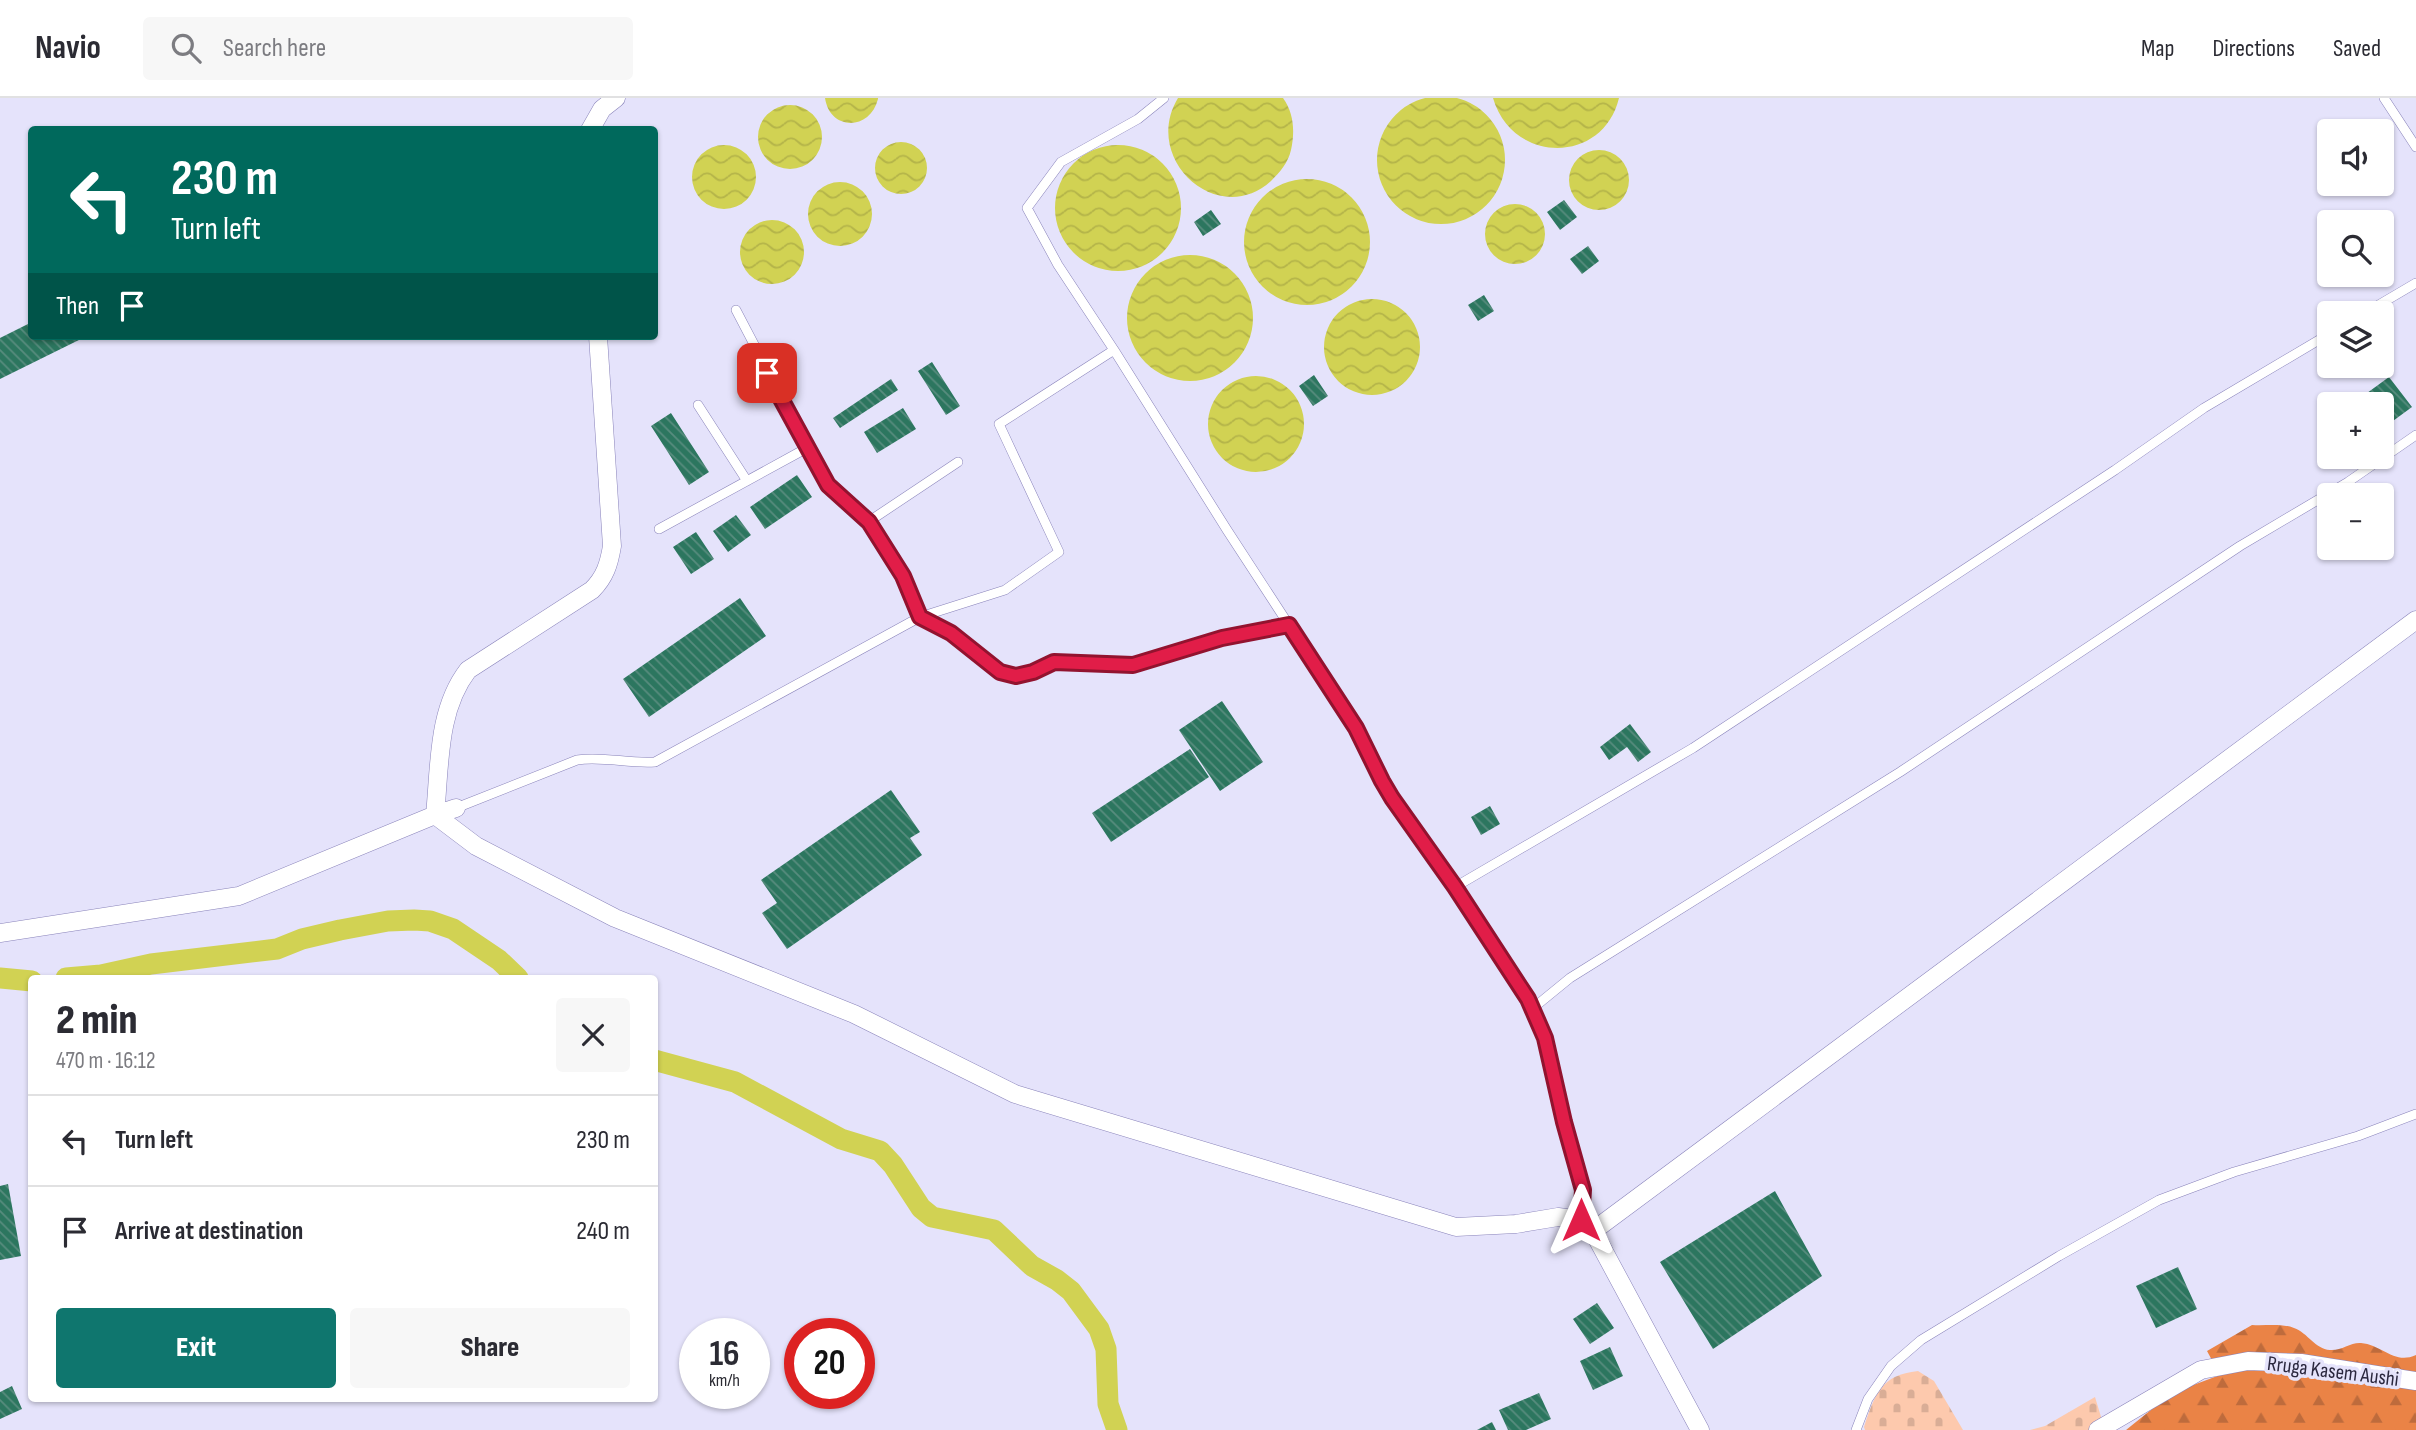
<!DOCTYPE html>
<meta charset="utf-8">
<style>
:root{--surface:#fff;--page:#f7f7f7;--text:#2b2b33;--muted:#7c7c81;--line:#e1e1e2;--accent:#0f766e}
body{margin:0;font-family:"Sofia Sans Condensed",sans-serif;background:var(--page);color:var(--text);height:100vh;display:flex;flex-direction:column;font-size:26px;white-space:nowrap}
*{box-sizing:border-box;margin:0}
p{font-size:23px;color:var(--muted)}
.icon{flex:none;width:38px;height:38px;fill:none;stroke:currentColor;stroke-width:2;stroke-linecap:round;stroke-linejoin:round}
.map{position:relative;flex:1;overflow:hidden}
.sheet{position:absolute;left:28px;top:877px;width:630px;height:427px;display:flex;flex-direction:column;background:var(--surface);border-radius:7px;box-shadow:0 2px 5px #0004}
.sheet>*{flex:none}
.banner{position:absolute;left:28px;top:28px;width:630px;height:214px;border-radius:7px;box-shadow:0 2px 5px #0004;background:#00695c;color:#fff;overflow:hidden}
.tools{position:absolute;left:2317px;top:21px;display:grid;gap:14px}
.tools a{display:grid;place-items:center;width:77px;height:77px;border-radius:7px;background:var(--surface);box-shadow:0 2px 5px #0004;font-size:35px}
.speed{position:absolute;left:679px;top:1220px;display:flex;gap:14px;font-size:35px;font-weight:700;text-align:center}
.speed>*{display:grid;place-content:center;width:91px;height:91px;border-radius:50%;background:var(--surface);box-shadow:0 2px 5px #0004;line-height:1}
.speed small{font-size:18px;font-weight:400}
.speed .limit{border:10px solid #d22;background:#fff;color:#111}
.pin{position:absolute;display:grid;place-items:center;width:60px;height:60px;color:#fff;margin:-30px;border-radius:14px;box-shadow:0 4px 10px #0006}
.me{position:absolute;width:77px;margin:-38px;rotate:0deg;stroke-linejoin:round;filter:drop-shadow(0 0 5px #0008)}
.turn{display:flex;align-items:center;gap:24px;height:147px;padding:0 28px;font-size:32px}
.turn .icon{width:91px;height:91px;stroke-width:2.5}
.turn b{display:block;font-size:49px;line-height:60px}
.then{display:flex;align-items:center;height:66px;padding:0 28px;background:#0003;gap:14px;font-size:26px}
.round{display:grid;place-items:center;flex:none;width:74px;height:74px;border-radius:7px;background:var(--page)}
.headline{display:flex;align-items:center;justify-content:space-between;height:119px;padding:0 28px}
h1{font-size:42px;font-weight:800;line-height:52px}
.primary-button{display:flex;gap:14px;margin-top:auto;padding:14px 28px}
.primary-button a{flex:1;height:80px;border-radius:7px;background:var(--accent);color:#fff;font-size:28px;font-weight:800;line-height:80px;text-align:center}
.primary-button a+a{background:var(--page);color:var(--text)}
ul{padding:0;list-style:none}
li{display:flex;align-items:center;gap:21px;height:91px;padding:0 28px;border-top:2px solid var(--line)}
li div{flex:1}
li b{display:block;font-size:26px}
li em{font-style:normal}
header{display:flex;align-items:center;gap:42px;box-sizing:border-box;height:98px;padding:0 35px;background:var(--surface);border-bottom:2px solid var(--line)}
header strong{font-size:33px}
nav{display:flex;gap:38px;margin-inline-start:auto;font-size:24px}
.search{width:490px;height:63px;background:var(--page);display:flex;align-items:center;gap:18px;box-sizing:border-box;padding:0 24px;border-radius:7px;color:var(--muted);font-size:26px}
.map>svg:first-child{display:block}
</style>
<header>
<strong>Navio</strong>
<div class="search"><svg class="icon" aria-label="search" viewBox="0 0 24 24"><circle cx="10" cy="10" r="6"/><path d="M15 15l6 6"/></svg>Search here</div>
<nav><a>Map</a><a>Directions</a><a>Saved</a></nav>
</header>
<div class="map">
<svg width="2416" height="1332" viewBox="0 0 2416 1332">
<defs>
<pattern id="forest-firs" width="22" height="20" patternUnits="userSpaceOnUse" patternTransform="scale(1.75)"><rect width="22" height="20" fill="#ea8346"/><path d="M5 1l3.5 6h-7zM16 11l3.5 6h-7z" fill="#be6b3c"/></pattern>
<pattern id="cemetery-stones" width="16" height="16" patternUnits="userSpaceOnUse" patternTransform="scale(1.75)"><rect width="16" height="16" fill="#fdc9ad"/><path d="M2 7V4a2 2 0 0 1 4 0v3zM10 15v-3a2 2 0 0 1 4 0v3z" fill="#d9ad96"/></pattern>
<pattern id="water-waves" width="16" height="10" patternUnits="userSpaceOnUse" patternTransform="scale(1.75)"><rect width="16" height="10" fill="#d1d253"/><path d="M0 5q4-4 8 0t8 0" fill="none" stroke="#b4b449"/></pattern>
<pattern id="building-back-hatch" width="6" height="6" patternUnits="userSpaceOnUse" patternTransform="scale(1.75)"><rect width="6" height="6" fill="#2c765f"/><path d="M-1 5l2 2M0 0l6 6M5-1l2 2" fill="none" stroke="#588c7e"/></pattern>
</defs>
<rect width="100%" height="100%" fill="#e5e3fb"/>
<path fill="url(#forest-firs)" d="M2252,1227C2266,1228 2281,1225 2294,1230C2308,1235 2315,1251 2330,1252C2341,1253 2351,1244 2361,1245C2383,1247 2394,1267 2416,1257V1332H2126L2172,1295L2220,1277L2207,1253Z"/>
<path fill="url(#cemetery-stones)" d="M1918,1273L1934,1283L1963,1332H1865L1864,1329C1875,1296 1881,1277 1918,1273Z
M2095,1299L2105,1332H2030L2045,1328Z"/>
<path fill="url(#water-waves)" d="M1377 62a64 64 0 1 1 128 0a64 64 0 1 1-128 0Z
M825,0H878V1C870,33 830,33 825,0Z
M1178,0H1283C1294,15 1295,34 1291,52C1288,65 1280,74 1271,83C1218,131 1141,61 1178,0Z
M1493,0H1619C1603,67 1512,66 1493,0Z
M758 39a32 32 0 1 1 64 0a32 32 0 1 1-64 0Z
M875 70a26 26 0 1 1 52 0a26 26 0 1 1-52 0Z
M1055 110a63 63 0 1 1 126 0a63 63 0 1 1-126 0Z
M692 79a32 32 0 1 1 64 0a32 32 0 1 1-64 0Z
M1569 82a30 30 0 1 1 60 0a30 30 0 1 1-60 0Z
M1244 144a63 63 0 1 1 126 0a63 63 0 1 1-126 0Z
M808 116a32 32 0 1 1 64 0a32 32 0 1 1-64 0Z
M1485 136a30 30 0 1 1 60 0a30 30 0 1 1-60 0Z
M740 154a32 32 0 1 1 64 0a32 32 0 1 1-64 0Z
M1127 220a63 63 0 1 1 126 0a63 63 0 1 1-126 0Z
M1324 249a48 48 0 1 1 96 0a48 48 0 1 1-96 0Z
M1208 326a48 48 0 1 1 96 0a48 48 0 1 1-96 0Z"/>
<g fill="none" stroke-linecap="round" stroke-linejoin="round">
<path stroke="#d1d253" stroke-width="21" d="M0,880L32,883
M66,880L101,877L151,866L277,851L302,841L340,832L388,823L414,822L430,823L453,831L499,862L518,880
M654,962L735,984L841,1041L880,1053L893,1067L921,1110L932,1119L994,1132L1032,1168L1057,1182L1071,1193L1099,1231L1106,1251L1108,1306L1117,1332"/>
</g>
<path fill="url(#building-back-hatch)" d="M1564,102L1577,119L1560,132L1547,114Z
M1211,112L1221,126L1203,138L1194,124Z
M1588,148L1599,163L1582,176L1570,161Z
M1484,197L1494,213L1478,223L1468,207Z
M32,224V238H87L0,281V240Z
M932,264L960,308L946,317L918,273Z
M1314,277L1328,298L1313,308L1299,288Z
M2389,279L2412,309L2382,331V306H2352Z
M891,281L898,292L840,330L833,320Z
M903,310L916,331L877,355L864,334Z
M671,315L709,374L689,387L651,328Z
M797,377L812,399L765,431L750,409Z
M736,417L751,437L728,454L713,433Z
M696,434L714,461L691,476L673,449Z
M740,500L766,538L649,619L623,581Z
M1222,603L1263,664L1220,693L1179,632Z
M1630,626L1651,654L1638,664L1627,649L1609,662L1600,649Z
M1190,651L1209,679L1111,744L1092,715Z
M891,692L920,734L910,740L922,757L787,851L762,815L777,805L761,782Z
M1490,708L1500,726L1481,737L1471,719Z
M8,1086L21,1158L0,1162V1088Z
M1775,1093L1822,1178L1713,1251L1660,1164Z
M2178,1169L2197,1211L2156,1230L2136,1188Z
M1597,1205L1614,1230L1590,1246L1573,1221Z
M1610,1249L1623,1278L1593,1292L1580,1263Z
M12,1288L22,1311L0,1321V1294Z
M1539,1295L1551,1321L1526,1332H1508L1499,1312Z
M1492,1324L1496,1332H1477Z"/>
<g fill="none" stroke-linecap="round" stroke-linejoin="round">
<defs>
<path id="lane" d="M2384,0L2416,49
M736,212L828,388L868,424L903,478L920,519L951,535L1000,574L1016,578L1033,574L1054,564L1133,567L1222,540L1289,527
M2365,215L2416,185
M1114,252L1227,432L1356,630L1382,683L1528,901L1545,940L1564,1024L1583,1092L1581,1122
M698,307L747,383
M868,424L958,364
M659,431L807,350
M456,710L577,662C603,658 629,666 655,664L920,519L1005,492L1059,454L999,326L1114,252L1058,167L1027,110L1061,64L1138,21L1164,0
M1455,789L1693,650L2115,372L2204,310L2329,236
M1532,911L1570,880L1900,674L2240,448L2348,384L2416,337
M1856,1332L1868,1301L1891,1268L1921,1242L2059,1158L2159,1102L2234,1074L2358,1038L2416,1016"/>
<path id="street" d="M590,32L602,11L616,0
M598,238L612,448C609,466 605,479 592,492L468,572C437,612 440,668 435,717L476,748L615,820L854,916L1015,996L1456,1129L1516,1126L1558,1119L1581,1122L1593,1133L1700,1332
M0,835L239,798L435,717L456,710
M1593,1133L2416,522
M2098,1332L2201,1272L2248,1263L2301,1265L2416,1283"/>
</defs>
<use href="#lane" stroke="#8983ba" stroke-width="10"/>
<use href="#street" stroke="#8983ba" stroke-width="19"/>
<use href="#lane" stroke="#fff" stroke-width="9"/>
<use href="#street" stroke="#fff" stroke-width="18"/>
</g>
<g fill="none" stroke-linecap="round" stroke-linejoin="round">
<defs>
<path id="route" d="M767,275L828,387L869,424L903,478L920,519L951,535L1000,574L1016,578L1033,574L1054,564L1133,567L1222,540L1289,527L1356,630L1382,683L1392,700L1455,789L1528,901L1545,940L1564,1024L1583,1092L1581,1122"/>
</defs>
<use href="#route" stroke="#92132f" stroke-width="18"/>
<use href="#route" stroke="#e11d48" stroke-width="12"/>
</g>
<g text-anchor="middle" stroke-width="7" stroke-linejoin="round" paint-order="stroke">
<g font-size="21" fill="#2a273e" stroke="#e5e3fb">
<text transform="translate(2333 1273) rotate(7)" y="7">Rruga Kasem Aushi</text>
</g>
</g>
</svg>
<div class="tools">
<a><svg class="icon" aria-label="sound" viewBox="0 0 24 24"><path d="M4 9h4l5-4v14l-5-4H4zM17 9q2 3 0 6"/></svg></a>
<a><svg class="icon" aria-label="search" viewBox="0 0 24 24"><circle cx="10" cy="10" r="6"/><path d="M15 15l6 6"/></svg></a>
<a><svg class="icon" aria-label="layers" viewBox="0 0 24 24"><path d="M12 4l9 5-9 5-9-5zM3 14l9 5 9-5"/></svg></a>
<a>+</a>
<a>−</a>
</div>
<div class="speed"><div>16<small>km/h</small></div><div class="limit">20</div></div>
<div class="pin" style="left:767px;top:275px;background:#d93025"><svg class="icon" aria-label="arrive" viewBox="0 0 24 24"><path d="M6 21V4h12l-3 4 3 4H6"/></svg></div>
<svg class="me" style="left:1581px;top:1122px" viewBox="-20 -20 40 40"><path d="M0-17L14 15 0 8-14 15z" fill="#e11d48" stroke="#fff" stroke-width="4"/></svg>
<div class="banner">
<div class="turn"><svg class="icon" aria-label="left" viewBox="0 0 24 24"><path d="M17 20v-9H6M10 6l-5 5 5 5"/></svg><div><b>230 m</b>Turn left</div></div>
<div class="then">Then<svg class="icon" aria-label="arrive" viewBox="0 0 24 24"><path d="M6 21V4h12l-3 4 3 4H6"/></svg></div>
</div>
<section class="sheet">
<div class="headline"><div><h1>2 min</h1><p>470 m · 16:12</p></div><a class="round"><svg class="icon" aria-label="close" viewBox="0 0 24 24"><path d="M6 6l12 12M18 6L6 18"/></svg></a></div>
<ul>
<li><svg class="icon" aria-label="left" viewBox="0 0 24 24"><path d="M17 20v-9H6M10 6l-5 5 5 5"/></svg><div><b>Turn left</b></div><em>230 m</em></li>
<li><svg class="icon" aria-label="arrive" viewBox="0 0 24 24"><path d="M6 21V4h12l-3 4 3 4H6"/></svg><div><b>Arrive at destination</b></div><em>240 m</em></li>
</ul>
<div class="primary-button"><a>Exit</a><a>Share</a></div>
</section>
</div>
